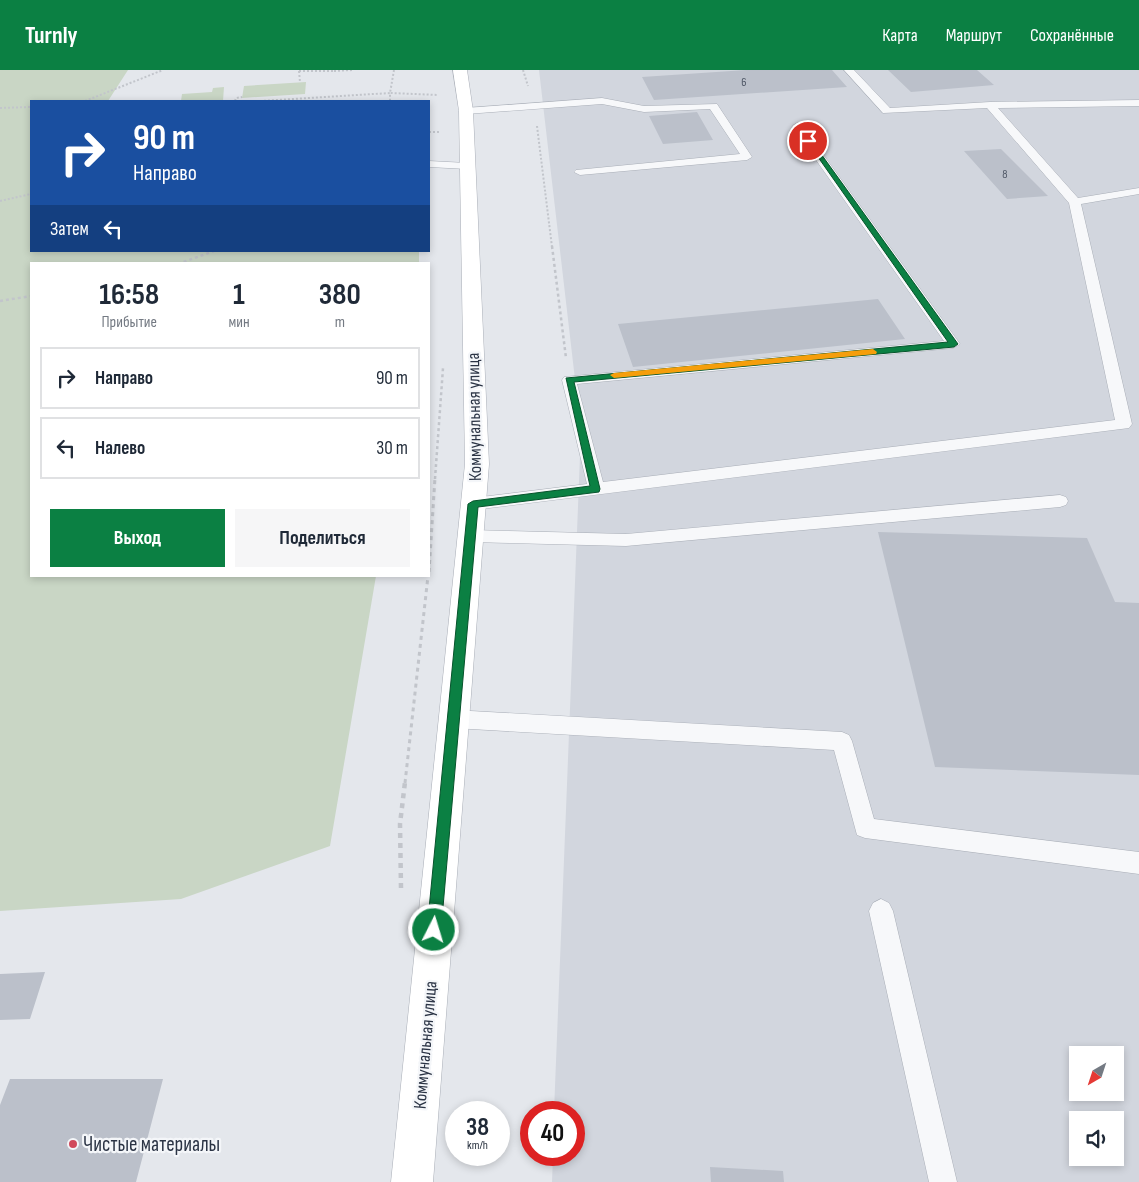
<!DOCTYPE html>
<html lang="ru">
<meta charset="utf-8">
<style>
:root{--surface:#fff;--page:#f6f6f7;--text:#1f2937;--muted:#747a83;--line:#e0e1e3;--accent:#0b8043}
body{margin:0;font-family:"Sofia Sans Condensed",sans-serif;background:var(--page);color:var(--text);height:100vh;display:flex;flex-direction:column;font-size:19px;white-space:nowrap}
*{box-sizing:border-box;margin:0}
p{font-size:16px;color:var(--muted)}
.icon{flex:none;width:28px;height:28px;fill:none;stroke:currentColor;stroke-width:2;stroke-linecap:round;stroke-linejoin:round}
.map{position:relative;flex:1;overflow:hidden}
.sheet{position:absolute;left:30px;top:192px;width:400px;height:315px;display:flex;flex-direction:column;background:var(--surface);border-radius:0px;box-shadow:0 2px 8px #0003}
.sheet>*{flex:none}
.top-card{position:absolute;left:30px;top:30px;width:400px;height:152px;border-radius:0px;box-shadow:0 2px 8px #0003;background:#1a4fa0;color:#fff;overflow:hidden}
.needle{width:32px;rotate:219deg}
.fabs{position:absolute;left:1069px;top:976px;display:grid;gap:10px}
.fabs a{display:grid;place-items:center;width:55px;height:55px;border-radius:0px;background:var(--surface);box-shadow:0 2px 8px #0003;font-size:25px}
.speed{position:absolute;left:445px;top:1031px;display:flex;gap:10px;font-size:25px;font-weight:700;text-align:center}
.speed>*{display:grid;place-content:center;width:65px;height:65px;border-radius:50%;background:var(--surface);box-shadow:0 2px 8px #0003;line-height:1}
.speed small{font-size:12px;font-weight:400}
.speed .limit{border:8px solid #d22;background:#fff;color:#111}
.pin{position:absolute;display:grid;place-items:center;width:42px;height:42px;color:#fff;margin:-21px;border:2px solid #fff;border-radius:50%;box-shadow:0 1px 5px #0007}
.me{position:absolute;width:55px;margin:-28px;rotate:5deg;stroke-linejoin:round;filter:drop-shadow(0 0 4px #0008)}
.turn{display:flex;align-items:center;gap:18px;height:105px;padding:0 20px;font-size:22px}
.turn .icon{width:65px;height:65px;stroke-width:2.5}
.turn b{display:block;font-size:35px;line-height:42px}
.then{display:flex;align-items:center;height:48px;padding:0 20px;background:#0003;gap:10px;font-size:19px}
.eta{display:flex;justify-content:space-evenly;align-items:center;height:85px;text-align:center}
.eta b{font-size:30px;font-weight:700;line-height:35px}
.action{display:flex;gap:10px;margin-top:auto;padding:10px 20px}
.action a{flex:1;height:58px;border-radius:0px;background:var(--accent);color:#fff;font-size:20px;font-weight:700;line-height:58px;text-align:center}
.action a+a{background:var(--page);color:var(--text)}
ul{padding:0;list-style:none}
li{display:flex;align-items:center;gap:15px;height:62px;margin:0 10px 8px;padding:0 10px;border:2px solid var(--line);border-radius:0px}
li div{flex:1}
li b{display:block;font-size:19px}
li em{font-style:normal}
header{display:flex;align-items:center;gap:30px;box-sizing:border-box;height:70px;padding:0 25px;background:var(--accent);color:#fff}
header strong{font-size:24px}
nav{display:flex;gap:28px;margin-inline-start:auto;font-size:18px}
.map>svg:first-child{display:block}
</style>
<header>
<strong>Turnly</strong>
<nav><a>Карта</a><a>Маршрут</a><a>Сохранённые</a></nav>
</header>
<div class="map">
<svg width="1139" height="1112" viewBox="0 0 1139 1112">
<rect width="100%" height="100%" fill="#e4e7ec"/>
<path fill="#d2d6de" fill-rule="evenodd" d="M539,0H1139V1112H552L553,1085H574V1042H554L581,361ZM1078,985H1115V1022H1078ZM1078,1050H1115V1088H1078Z"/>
<path fill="#c9d6c5" d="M0,0H128L108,31H31V181H419V194H31V506H376L330,776L181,829L0,841Z
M306,12L305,24L242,28L244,16Z
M224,17L223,31H181L182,24L212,22L213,18Z"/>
<path fill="#bbc0ca" d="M746,0H832L847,17L654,30L642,7Z
M888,0H977L994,15L911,22Z
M697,42L713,70L663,74L649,46Z
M1001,79L1048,126L1007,129L964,81Z
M878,229L905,269L633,297L618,254Z
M878,462L1087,468L1115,532L1139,533V705L935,697Z
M45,902L30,949L0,950V904Z
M10,1009H163L136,1112H0V1035Z
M710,1097L783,1101L784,1112H711Z"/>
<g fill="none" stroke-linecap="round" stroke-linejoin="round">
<defs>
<path id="lane" d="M844,0H854L890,38L990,32L1139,30V36L998,38L1078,128L1139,118V124L1081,134L1132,354L1129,358L473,440L467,438L465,434L467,430L473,428L587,414L562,310L564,307L944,271L792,56L797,53L801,54L960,274L953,278L577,314L603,412L1115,350L1069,133L987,38L883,43Z
M602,28L644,36L717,34L752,87L747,90L580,105L574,102L576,100L740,84L710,39L644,42L602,34L466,44L461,41L466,38Z
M429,91L467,93L473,96L467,99L429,97Z
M1060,425L1066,427L1068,431L1066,435L1060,437L626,476L470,472L464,470L461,466L464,462L470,460L626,464Z
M453,640L842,662L849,665L852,671L874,749L1139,782V804L865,768L857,765L834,680L453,658L446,655L443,649L446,643Z
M881,829L889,833L893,841L957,1112H929L869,841L873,833Z"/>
<path id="secondary" d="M453,0H467L473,41L489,394L433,1112H391L465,394L459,41Z"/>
</defs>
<use href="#lane" stroke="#a9aeb7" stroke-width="1"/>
<use href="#secondary" stroke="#a9aeb7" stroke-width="1"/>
<path stroke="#c2c5cb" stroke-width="2" stroke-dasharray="2 2" stroke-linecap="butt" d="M394,0L390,23L438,25
M523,0L528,16
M299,1H335
M299,1L300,12
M334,1L353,0
M85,31L163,0
M235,31L236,28L242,27
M260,31L390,23V31
M0,38L31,37
M537,56L552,177
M429,62H441
M0,131L31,124"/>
<path stroke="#c2c5cb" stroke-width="2.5" stroke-dasharray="3 3" stroke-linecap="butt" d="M552,176L566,288
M178,194L214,181
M0,231L31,226
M435,409L443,298"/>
<path stroke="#c2c5cb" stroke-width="3" stroke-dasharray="4 4" stroke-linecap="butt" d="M429,502L435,408
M405,713L428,506"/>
<path stroke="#c2c5cb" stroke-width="4.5" stroke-dasharray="5 5" stroke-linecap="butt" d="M401,818L400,754L405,712"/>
<use href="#lane" fill="#f7f8fa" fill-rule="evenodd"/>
<use href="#secondary" fill="#fff" fill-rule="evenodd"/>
</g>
<path fill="#0b8043" stroke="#07532c" d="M806,70H811L958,274L954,277L574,312L600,419L599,422L478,437L441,860L439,865L434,867L429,865L427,860L468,434L473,431L590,416L566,308L948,272Z"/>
<path fill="#f59e0b" d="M873,279L877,282L876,284L614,308L610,305L614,303Z"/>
<circle fill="#d1495b" stroke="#f4f6f9" stroke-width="2" cx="73" cy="1074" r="5"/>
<g text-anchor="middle" stroke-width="4.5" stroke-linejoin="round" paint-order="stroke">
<g font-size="12" fill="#4f5766">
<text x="744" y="16">6</text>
<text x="1005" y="108">8</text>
</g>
<g font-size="18" fill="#2b3445" stroke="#f4f6f9">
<text transform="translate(474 347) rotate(-91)" y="6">Коммунальная улица</text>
<text transform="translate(425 975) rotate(-85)" y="6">Коммунальная улица</text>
</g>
<g font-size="21" fill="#2b3445" stroke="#f4f6f9" text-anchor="start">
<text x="83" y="1081">Чистые материалы</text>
</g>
</g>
</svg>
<div class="fabs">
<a><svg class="needle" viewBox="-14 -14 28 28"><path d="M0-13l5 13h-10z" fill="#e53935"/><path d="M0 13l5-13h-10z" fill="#747a83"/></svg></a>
<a><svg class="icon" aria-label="sound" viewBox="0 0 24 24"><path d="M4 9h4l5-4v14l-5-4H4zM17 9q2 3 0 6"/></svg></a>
</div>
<div class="speed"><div>38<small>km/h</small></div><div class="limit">40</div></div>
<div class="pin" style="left:808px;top:71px;background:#d93025"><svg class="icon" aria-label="arrive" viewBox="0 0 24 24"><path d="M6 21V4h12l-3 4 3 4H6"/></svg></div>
<svg class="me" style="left:434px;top:860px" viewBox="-20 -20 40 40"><circle r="17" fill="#0b8043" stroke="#fff" stroke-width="3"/><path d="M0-11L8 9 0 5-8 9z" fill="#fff"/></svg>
<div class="top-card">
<div class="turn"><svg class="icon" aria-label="right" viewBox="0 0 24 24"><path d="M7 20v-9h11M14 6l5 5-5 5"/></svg><div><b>90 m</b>Направо</div></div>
<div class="then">Затем<svg class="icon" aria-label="left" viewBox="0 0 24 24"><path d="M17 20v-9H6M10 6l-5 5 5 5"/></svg></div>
</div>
<section class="sheet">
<div class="eta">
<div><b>16:58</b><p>Прибытие</p></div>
<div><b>1</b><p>мин</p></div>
<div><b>380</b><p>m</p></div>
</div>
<ul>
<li><svg class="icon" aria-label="right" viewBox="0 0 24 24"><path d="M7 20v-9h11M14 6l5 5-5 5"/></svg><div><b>Направо</b></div><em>90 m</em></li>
<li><svg class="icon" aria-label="left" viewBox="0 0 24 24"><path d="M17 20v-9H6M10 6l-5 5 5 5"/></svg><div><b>Налево</b></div><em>30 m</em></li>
</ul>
<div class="action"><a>Выход</a><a>Поделиться</a></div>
</section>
</div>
